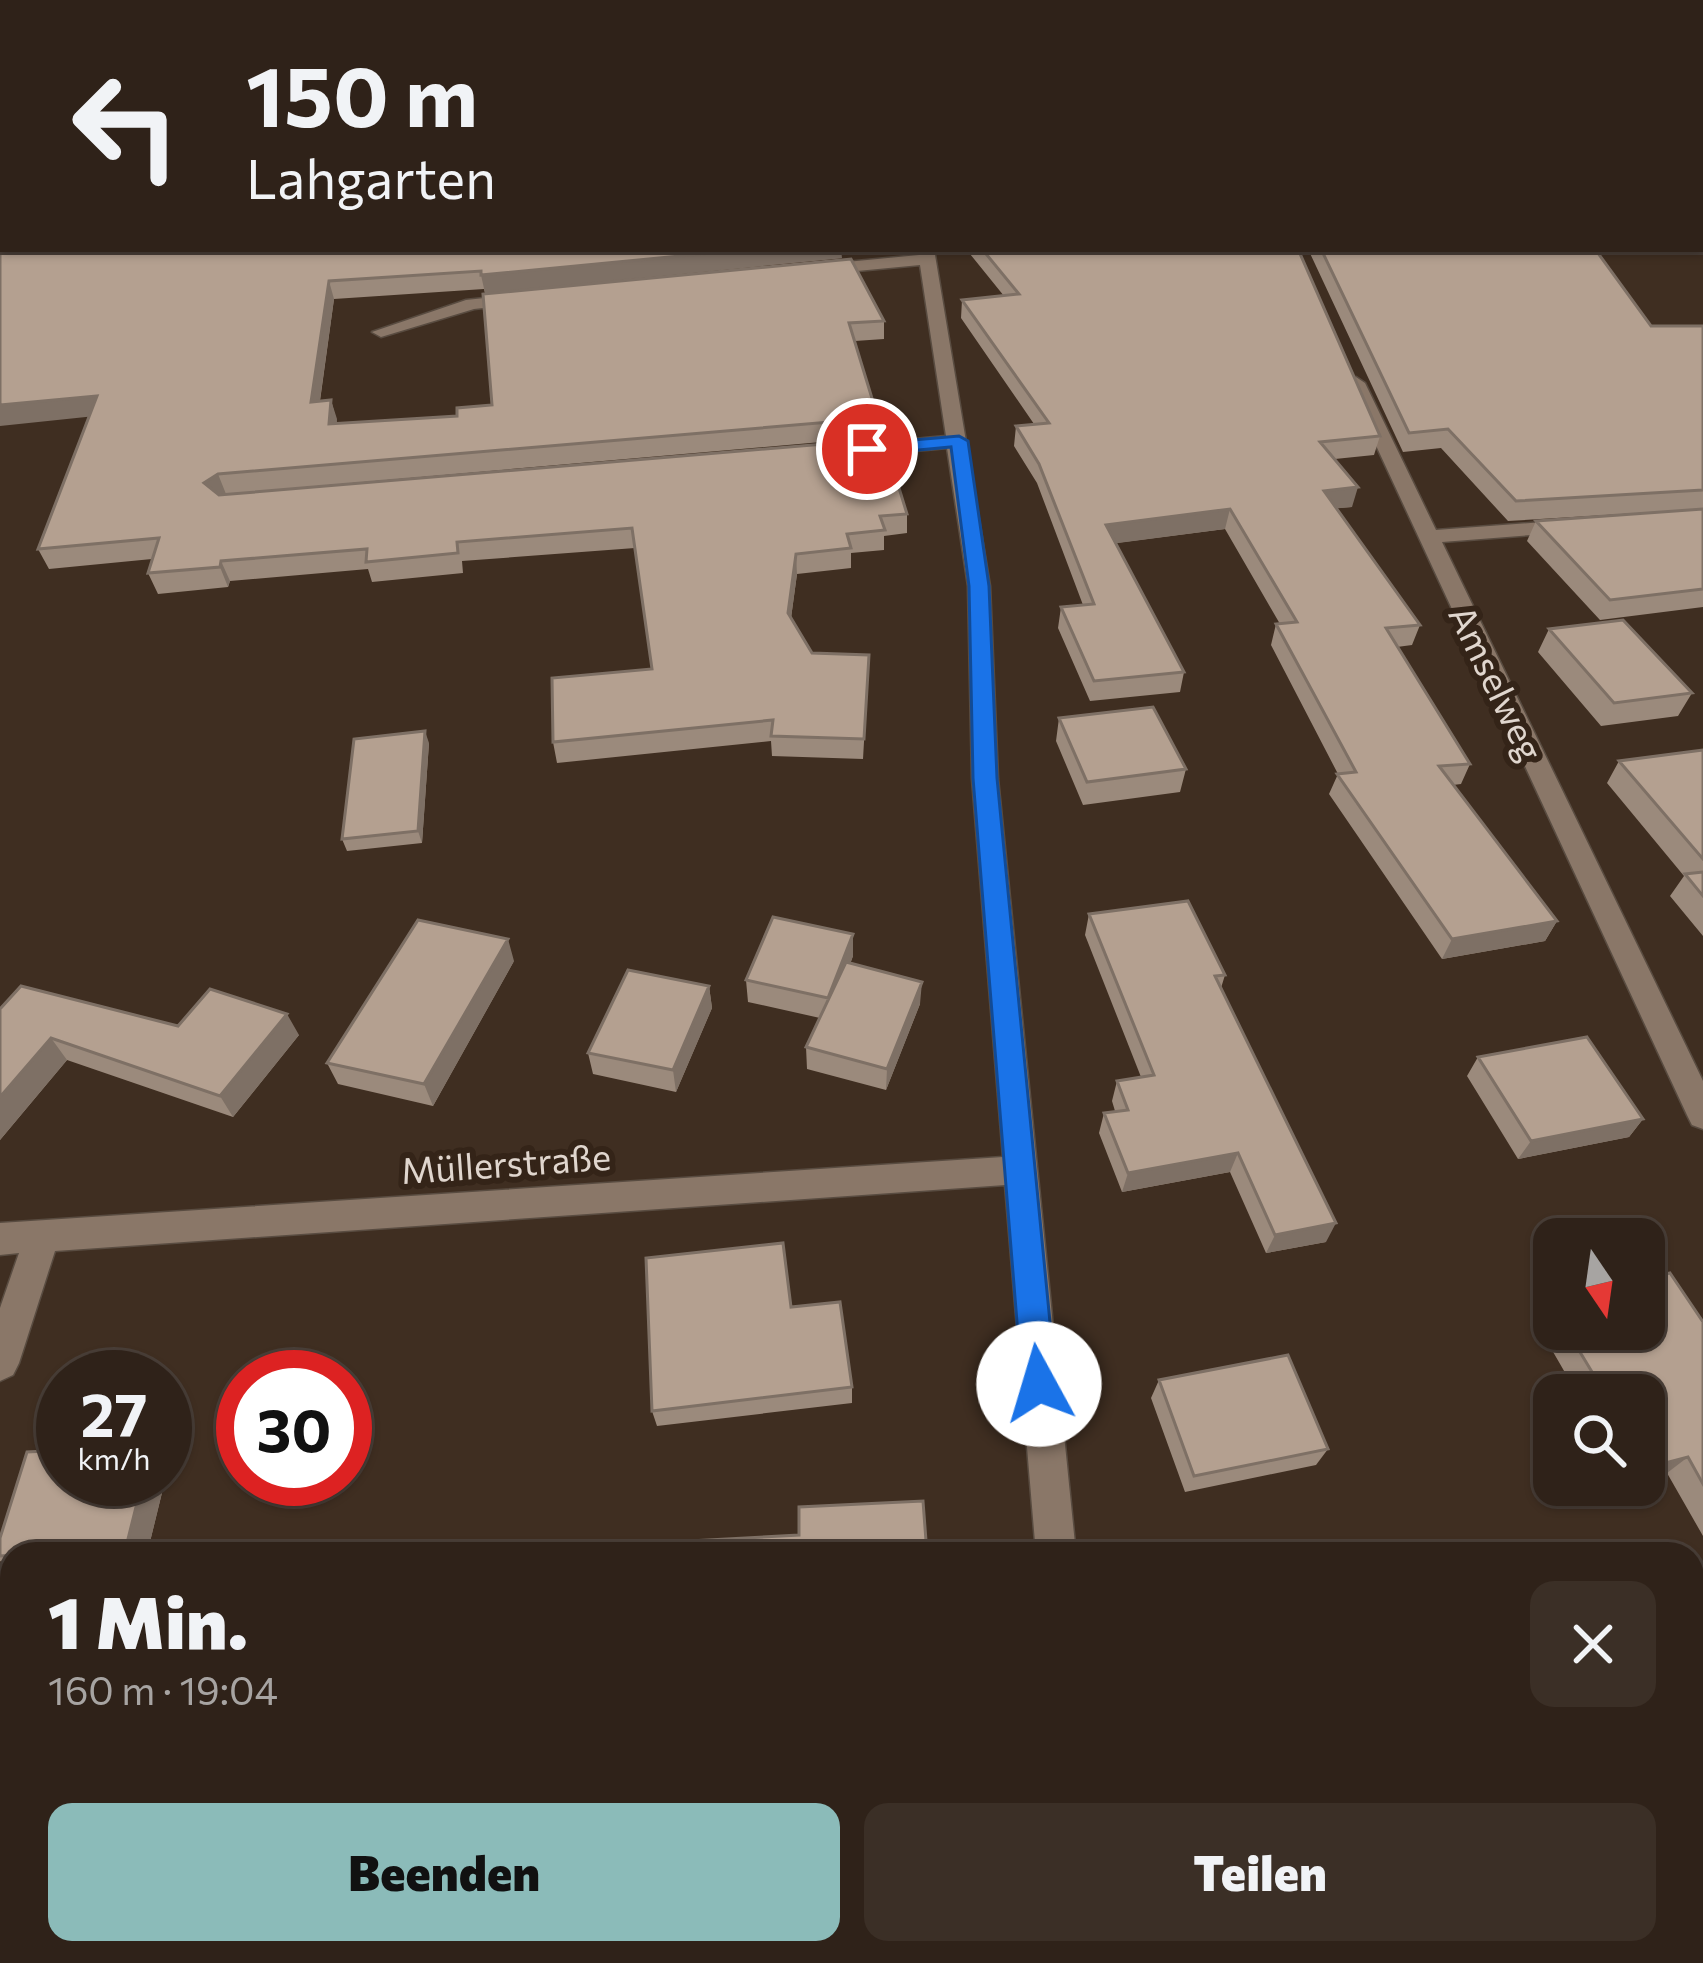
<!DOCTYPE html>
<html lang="de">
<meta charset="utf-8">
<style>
:root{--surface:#2f2219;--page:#3b2f26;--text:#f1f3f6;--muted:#a7a4a2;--line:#4a3f38;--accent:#8bbbb9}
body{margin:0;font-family:Commissioner,sans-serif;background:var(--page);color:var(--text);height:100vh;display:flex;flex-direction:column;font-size:45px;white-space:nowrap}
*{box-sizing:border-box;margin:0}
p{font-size:39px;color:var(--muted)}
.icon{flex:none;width:66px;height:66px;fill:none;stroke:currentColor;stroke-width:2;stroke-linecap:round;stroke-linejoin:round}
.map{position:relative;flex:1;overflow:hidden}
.sheet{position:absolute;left:0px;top:1542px;width:1704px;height:423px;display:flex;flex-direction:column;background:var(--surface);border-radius:36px 36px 0 0;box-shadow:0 3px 9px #0004,0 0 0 3px var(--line)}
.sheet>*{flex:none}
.top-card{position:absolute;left:0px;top:0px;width:1704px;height:252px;box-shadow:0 3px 9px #0004,0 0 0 3px var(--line);background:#2f2219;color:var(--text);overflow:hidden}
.needle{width:78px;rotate:167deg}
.fabs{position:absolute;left:1533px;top:1218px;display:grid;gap:24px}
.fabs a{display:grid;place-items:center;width:132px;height:132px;border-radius:24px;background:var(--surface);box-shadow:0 3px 9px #0004,0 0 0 3px var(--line);font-size:60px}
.speed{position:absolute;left:36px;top:1350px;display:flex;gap:24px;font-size:60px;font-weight:700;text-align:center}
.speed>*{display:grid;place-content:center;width:156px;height:156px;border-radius:50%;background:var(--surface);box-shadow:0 3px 9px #0004,0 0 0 3px var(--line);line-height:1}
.speed small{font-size:30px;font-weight:400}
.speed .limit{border:18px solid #d22;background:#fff;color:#111}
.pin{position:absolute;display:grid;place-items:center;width:102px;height:102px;color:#fff;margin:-51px;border:6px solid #fff;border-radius:50%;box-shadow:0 3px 12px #0007}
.me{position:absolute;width:132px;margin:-66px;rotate:354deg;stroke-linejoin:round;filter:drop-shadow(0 0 9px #0008)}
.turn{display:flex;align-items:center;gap:42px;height:252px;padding:0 48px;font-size:54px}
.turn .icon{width:156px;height:156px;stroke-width:2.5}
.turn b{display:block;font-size:84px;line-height:102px}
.round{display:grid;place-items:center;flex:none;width:126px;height:126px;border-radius:24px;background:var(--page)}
.summary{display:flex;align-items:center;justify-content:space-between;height:204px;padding:0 48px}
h1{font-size:72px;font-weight:800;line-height:90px}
.cta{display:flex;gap:24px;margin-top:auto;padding:24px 48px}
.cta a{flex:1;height:138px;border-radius:24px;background:var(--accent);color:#111;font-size:48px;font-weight:800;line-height:138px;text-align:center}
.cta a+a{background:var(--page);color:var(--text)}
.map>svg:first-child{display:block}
</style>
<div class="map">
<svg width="1703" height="1963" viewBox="0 0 1703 1963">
<rect width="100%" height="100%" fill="#3f2e21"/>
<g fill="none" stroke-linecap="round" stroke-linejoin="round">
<defs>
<path id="minor" d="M1701,84L1703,85V93L1701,92Z
M918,249H934L990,586L998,779L1076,1554H1036L1005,1185L55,1251L19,1363L13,1375L0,1381V1308L19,1253L0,1255V1223L1003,1157L972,779L968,586L947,448L851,457L841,451L851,445L946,436L920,265L815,275L807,270L815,265L919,255Z
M522,294L531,299L528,303L474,309L381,337L372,332L466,300Z
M1356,377L1365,383L1436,530L1570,520L1581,526L1570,532L1442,542L1703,1081V1129L1692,1125L1687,1115L1347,383Z
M1703,1920V1963H1610L1614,1953H1692V1923Z
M1072,1953H1120L1121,1963H1073Z"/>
<path id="tertiary" d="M278,0L275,3H260L263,0Z
M0,140H3L0,150Z"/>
</defs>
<use href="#minor" stroke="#594c41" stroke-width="3"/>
<use href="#tertiary" stroke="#594c41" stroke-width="3"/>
<use href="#minor" fill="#8a7768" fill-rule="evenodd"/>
<use href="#tertiary" fill="#8a7768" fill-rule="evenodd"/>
</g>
<path fill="#9b8a7c" d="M1701,98L1703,100V203L1701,201Z
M3,249L842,258L485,293L484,289L334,299L320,401L331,400L337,423L457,416L492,405L483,294L884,321V339L855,341L878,418V437L226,494L907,514V533L884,536V550L851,553V568L797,574L791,618L812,653L869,655L863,759L772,756L771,741L557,763L553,742L652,669L635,548L462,561L463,573L372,582L368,569L230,581L228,587L158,594L148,573L152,559L49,569L38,549L89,416Z
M966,249H1298L1380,436L1374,455L1335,459L1352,507L1337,508L1420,625L1412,645L1397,647L1470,764L1461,784L1453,785L1557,921L1545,941L1442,959L1329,794L1338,774L1271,645L1276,624H1280L1225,529L1116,543L1184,672L1180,692L1090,701L1058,628L1061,607L1083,605L1037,483L1014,446L1016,426L1034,424L961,318L962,300L1004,296Z
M1308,249H1595L1651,326H1703V509L1508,521L1441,448L1403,452Z
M1703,509V607L1600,620L1527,541L1536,521Z
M1549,629L1692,693L1678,716L1601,726L1538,652Z
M1059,718L1186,769L1180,792L1083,805L1056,741Z
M429,743L422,843L347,851L342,839Z
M1703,750V936L1670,896L1684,876L1607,783L1619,761Z
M1089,914L1225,975L1221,988L1326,1242L1266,1253L1230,1172L1122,1192L1099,1133L1104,1113L1115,1111L1112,1101L1117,1081L1141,1077L1085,935Z
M853,934V956L850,964L920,1004L886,1090L807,1069L806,1047L820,1018L748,1002L746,980Z
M514,961L433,1106L338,1084L327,1063Z
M709,986L712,1008L676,1092L593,1074L588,1053Z
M0,1009L178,1026L299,1035L233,1117L67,1060L0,1140Z
M1478,1057L1643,1119L1629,1137L1518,1159L1467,1076Z
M791,1307L852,1387V1403L657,1426L652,1411Z
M1703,1322V1536L1667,1473L1644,1479V1395H1578L1545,1338L1554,1328L1644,1329Z
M1159,1380L1328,1449L1316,1465L1185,1492L1151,1398Z
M165,1455L170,1460L147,1554H12V1568L0,1561V1538L165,1479Z
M1703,1602V1792L1692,1794V1604Z
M12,1707V1853L0,1855V1709Z"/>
<path fill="#7e7065" d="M753,249H841L842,258L485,293L481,275Z
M329,281L334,299L317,421L311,402Z
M97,396L105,415L0,426V405Z
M331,400L337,419L335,443L329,424Z
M218,474L226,494L212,502L204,483Z
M1358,487L1352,507L1319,510L1324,491Z
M1230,509L1225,529L1103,545L1106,525Z
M796,554L797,574L789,633L788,613Z
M221,561L230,581L228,587L220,567Z
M425,731L429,743L422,843L418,831Z
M1557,921L1545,941L1442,959L1452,939Z
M853,934V956L829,1020L828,998Z
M508,939L514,961L433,1106L424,1084Z
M922,982L920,1004L886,1090L887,1069Z
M709,986L712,1008L676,1092L673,1070Z
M287,1014L299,1035L233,1117L220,1096Z
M51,1038L67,1060L0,1140V1097Z
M1643,1119L1629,1137L1518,1159L1531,1141Z
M1238,1153L1230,1172L1122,1192L1128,1173Z
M1336,1223L1326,1242L1266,1253L1275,1235Z
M165,1455L170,1460L147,1554H135L126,1547L143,1479H165Z
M1688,1457L1667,1473L1644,1479V1472L1650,1467Z
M221,1953H241L240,1963H220Z"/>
<path fill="#b4a090" stroke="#7e7065" stroke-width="3" d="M99,0H248L281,3H98Z
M313,0H1569L1573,3H312Z
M1701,98L1703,100V179L1701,177Z
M0,189H3V249H753L481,275V271L329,281L311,402L331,400L329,424L457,416V408L492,405L483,294L851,259L884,321L849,323L878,418L218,474L204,483L219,495L884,439L907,514L880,516L885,530L847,534L851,548L796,554L788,613L812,653L869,655L864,739L771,736L773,720L553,742L552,678L652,669L632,528L457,542L458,553L366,562L367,549L221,561L220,567L148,573L159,538L38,549L97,396L0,405Z
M982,249H1298L1380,436L1320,442L1358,487L1324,491L1420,625L1386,628L1470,764L1439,766L1557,921L1452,939L1337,774L1356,772L1276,624L1297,622L1230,509L1106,525L1184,672L1094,681L1061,607L1094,604L1039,464L1016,426L1049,423L962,300L1019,294Z
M1321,249H1595L1651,326H1703V490L1516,501L1448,429L1409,433Z
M1703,509V589L1610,600L1536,521Z
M1623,620L1692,693L1614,703L1549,629Z
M1153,707L1186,769L1087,782L1059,718Z
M425,731L418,831L342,839L354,739Z
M1703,750V859L1619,761Z
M1703,872V896L1685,874Z
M1188,901L1225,975L1215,976L1336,1223L1275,1235L1238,1153L1128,1173L1104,1113L1128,1110L1117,1081L1154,1075L1089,914Z
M773,917L853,934L828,998L746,980Z
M418,920L508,939L424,1084L327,1063Z
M846,962L922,982L887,1069L806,1047Z
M628,970L709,986L673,1070L588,1053Z
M21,986L178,1026L210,989L287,1014L220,1096L51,1038L0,1097V1009Z
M1587,1037L1643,1119L1531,1141L1478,1057Z
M783,1243L791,1307L840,1302L852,1387L652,1411L646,1258Z
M1670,1273L1703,1322V1484L1688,1457L1650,1467L1644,1457V1395H1606L1566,1329H1644V1279Z
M1288,1355L1328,1449L1194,1476L1159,1380Z
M63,1450V1479H143L126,1547L0,1556V1538L27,1452Z
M923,1501L927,1554H672V1542L799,1535V1507Z
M1703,1602V1788H1702L1692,1769V1604Z
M12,1707V1842L0,1843V1709Z
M129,1953H221L220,1963H79Z
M555,1953H815L816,1963H524L555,1957Z"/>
<path fill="#1a73e8" stroke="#114b97" stroke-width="3" d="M959,436L968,441L989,586L997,778L1056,1384L1051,1395L1039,1400L1027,1395L1022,1384L973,778L969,586L951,447L867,455L858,449L867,444Z"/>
<g text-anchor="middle" stroke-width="12" stroke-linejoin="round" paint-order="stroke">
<g font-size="36" fill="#e0d6ce" stroke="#342418">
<text transform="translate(1496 683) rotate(64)" y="13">Amselweg</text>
<text transform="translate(506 1164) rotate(-4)" y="13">Müllerstraße</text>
</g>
</g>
</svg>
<div class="fabs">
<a><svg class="needle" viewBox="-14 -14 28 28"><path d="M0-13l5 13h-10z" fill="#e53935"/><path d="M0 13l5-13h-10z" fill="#a7a4a2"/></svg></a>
<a><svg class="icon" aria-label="search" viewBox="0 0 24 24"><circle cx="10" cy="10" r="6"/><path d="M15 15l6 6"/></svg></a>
</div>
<div class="speed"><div>27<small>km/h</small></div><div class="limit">30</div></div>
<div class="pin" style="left:867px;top:449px;background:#d93025"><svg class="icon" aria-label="arrive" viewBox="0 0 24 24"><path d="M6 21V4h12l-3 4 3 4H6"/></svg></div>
<svg class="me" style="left:1039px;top:1384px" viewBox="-20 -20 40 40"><circle r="19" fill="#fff"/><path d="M0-13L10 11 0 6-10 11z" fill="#1a73e8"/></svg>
<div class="top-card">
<div class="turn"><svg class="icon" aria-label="left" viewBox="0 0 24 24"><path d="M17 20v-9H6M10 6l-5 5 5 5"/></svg><div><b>150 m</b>Lahgarten</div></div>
</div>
<section class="sheet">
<div class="summary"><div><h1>1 Min.</h1><p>160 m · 19:04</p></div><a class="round"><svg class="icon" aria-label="close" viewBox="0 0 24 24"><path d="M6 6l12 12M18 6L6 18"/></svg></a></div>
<div class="cta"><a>Beenden</a><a>Teilen</a></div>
</section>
</div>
